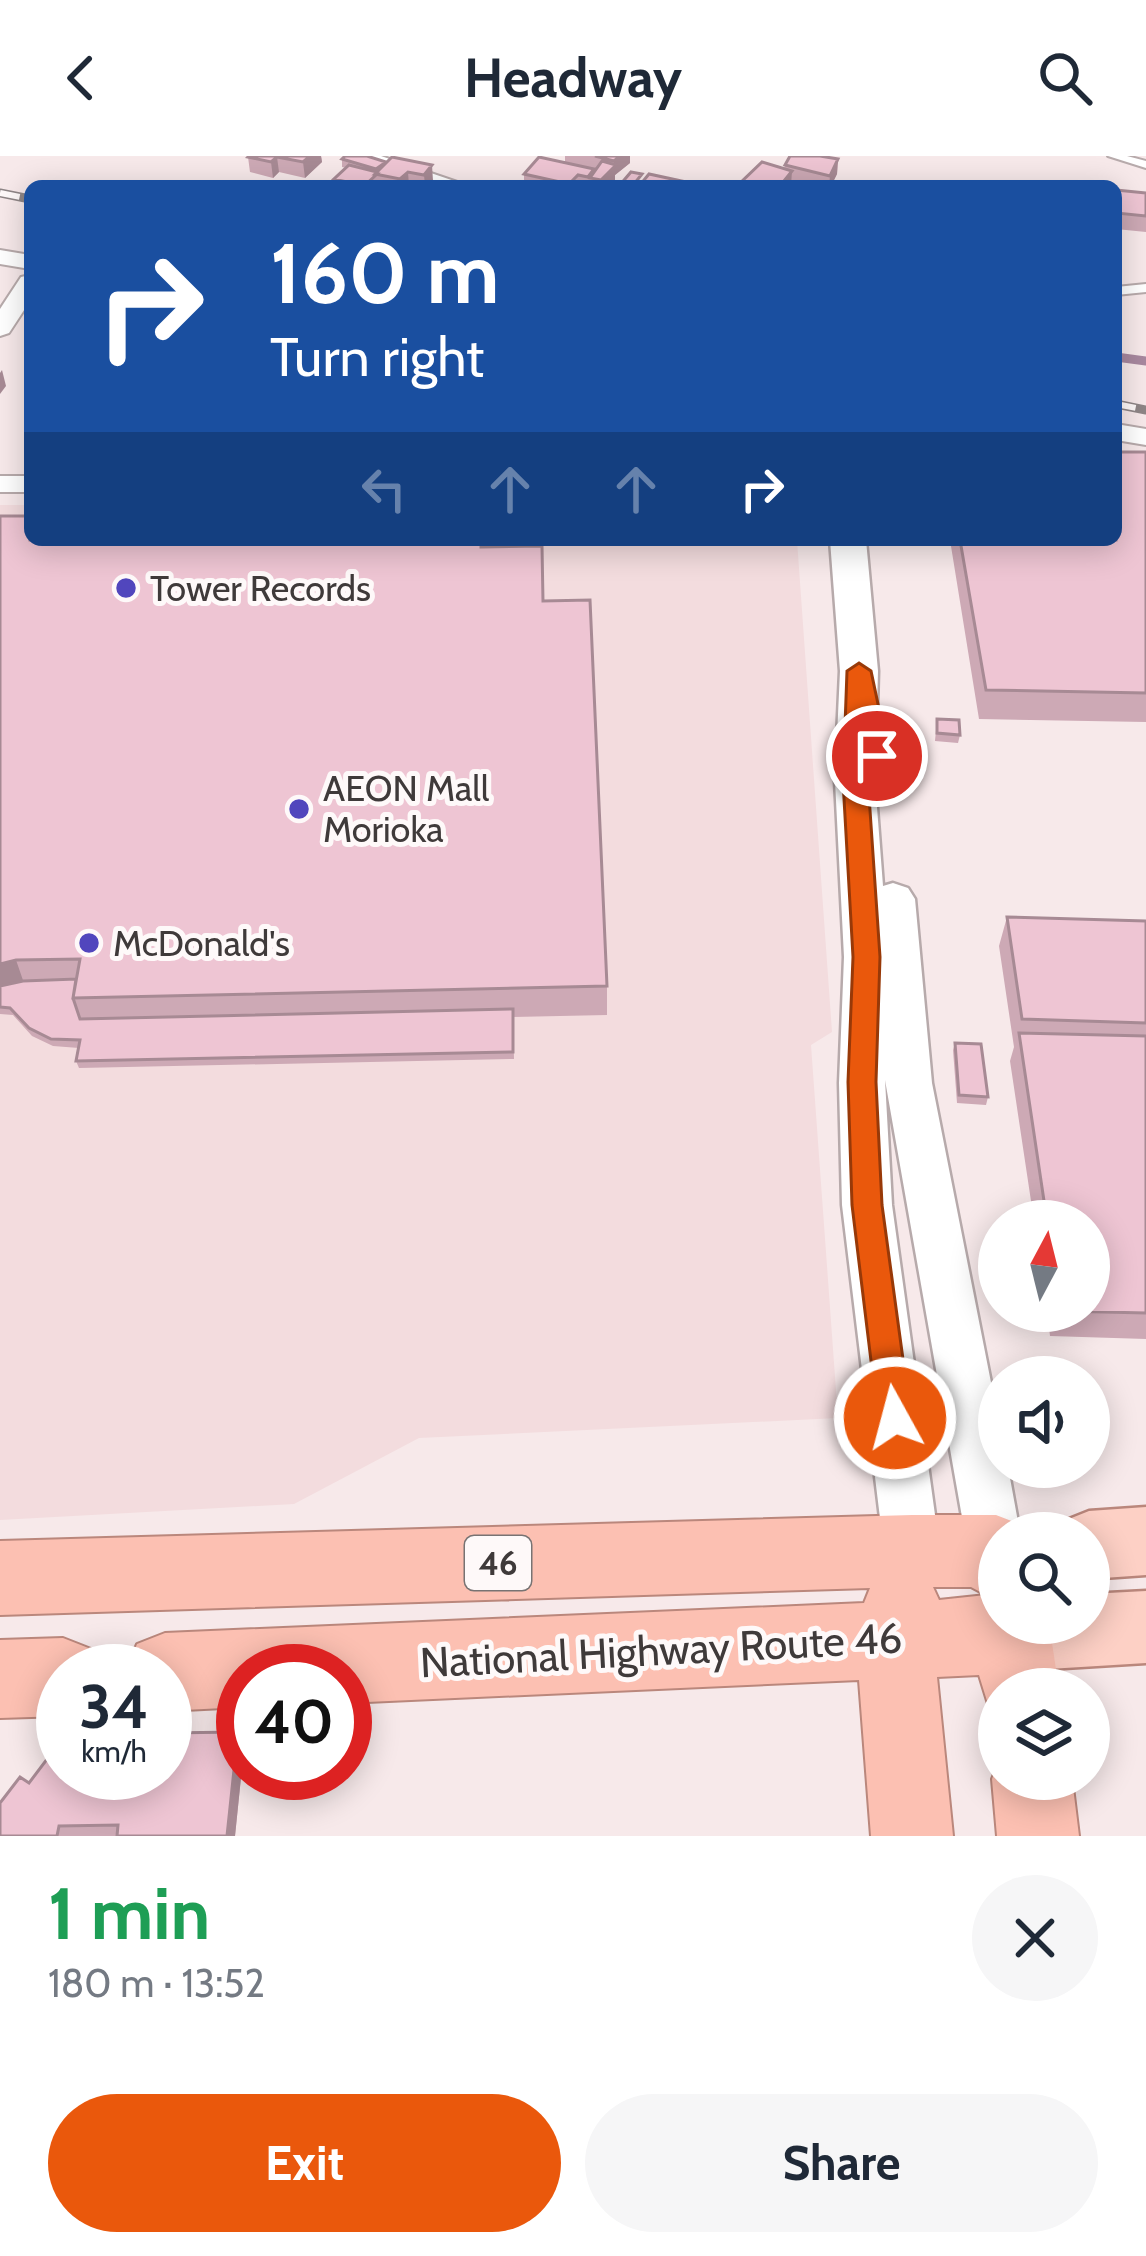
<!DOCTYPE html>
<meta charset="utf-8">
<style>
:root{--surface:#fff;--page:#f6f6f7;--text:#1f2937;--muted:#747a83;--accent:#ea580c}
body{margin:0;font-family:Cabin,sans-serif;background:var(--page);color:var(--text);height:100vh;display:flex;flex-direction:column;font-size:45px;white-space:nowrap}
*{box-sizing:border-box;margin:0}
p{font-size:39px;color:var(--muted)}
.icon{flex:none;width:66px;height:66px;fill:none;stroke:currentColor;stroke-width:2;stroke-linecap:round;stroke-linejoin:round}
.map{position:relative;height:1680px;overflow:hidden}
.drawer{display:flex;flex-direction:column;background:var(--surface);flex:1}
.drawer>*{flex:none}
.hud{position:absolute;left:24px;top:24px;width:1098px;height:366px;border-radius:18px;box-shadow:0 6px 30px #0003;background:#1a4fa0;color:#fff;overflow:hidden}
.needle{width:78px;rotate:7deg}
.fabs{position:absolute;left:978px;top:1044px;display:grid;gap:24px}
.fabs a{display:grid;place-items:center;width:132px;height:132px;border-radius:50%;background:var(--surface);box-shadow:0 6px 30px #0003;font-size:60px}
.speed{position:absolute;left:36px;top:1488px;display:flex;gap:24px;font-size:60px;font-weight:700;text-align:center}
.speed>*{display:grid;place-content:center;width:156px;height:156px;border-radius:50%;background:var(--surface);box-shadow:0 6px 30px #0003;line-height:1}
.speed small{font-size:30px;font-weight:400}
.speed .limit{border:18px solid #d22;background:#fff;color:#111}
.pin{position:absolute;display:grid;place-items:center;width:102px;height:102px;color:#fff;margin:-51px;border:6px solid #fff;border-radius:50%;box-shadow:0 3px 12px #0007}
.me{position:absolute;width:132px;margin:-66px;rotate:353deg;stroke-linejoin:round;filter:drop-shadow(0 0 9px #0008)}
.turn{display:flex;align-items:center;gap:42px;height:252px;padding:0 48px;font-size:54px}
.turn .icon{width:156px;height:156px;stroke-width:2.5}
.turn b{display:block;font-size:84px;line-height:102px}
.lanes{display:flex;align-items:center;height:114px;padding:0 48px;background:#0003;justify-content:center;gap:60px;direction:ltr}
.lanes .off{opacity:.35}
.round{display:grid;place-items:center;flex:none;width:126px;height:126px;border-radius:63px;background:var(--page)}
.summary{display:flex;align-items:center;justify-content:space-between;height:204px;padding:0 48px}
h1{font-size:72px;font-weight:700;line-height:90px;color:#1e9e55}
.primary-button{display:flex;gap:24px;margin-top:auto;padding:24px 48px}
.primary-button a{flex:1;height:138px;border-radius:72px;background:var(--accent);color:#fff;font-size:48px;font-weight:700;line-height:138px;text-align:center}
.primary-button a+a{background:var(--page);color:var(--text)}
header{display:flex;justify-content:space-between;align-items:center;height:156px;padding:0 48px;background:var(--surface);font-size:54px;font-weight:700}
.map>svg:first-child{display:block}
</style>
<header><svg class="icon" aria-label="back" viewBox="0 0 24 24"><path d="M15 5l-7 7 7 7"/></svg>Headway<svg class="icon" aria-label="search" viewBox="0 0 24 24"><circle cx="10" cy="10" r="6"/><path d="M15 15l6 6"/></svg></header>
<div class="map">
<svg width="1146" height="1680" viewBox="0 0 1146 1680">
<rect width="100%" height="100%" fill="#f7e9ea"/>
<path fill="#f3dcde" d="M0,349H30V384H797L832,876L811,889L838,1262L419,1282L294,1348L0,1364Z"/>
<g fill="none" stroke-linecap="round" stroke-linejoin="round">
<path stroke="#a8889f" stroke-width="9" d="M1116,201L1146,205"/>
<defs>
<path id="service" d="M363,0H381L469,30H451Z
M1108,0H1127L1146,5V12Z
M1146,128V136L1116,139V131Z"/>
<path id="minor" d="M0,94L30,99V113L0,108Z
M30,119V145L9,177L0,180V153L21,121Z
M1116,268L1146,273V289L1116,284Z
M0,320H30V336H0Z"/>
<path id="tertiary" d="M830,384H866L878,515L875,625L883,730L893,727L908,732L915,743L932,927L999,1267V1311H1008L1020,1377H999L996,1422L976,1414L968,1395L885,924L892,1049L940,1395L932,1414L912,1422L892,1414L884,1395L842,1049L839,927L844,801L835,625L840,515Z"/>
<path id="primary" d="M1146,1351V1419L1089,1423V1377H1059L1064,1365L1089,1355Z
M1146,1435V1507L1014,1515L988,1505L977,1479L988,1453L999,1449V1467H1089V1438Z"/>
<path id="trunk" d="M912,1359H996L1022,1369L1026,1377H999V1467H1049L1059,1533H999V1563L992,1561L979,1519L937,1521L953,1680H871L859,1524L345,1547V1515H243V1551L165,1555V1515H126L137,1488L165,1477L864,1447L870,1432L0,1459V1385ZM933,1431H971L986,1439L939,1444Z
M63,1482L91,1493L100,1515H63V1560L0,1562V1484Z
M999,1605V1623H1072L1079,1680H997L992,1623Z"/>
</defs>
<use href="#service" stroke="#b7aaab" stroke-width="4"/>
<use href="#minor" stroke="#b7aaab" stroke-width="4"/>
<use href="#tertiary" stroke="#b7aaab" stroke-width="5"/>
<use href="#primary" stroke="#ba877c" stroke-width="5"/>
<use href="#trunk" stroke="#ba877c" stroke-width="4"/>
<use href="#service" fill="#fff" fill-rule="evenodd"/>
<use href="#minor" fill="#fff" fill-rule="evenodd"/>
<use href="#tertiary" fill="#fff" fill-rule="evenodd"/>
<use href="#primary" fill="#fdd0c5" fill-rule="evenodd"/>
<use href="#trunk" fill="#fcc0b2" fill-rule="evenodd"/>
<defs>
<path id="rail" d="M0,37L30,43
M1116,248L1146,254"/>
</defs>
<use href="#rail" stroke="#8e8586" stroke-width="9"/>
<use href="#rail" stroke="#fef9f9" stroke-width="6" stroke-dasharray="20" stroke-linecap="butt"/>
</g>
<path fill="#cda9b5" d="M321,0L322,6L305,22L279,16L273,22L250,16L248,1Z
M563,0H630V7L615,19V24L610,30H524V18L565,7V0Z
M392,1L433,25L429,30H334V23L347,12L342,11V3L386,6Z
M838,3L837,18L831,30H806L791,26V30H737L784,13L785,9Z
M1116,34L1146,37V76L1116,73Z
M1146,296V566L979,563L950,384H1116Z
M0,360L30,384H482V391L543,445L607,830V859L513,861L514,903L79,912L76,905L79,892L53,890L32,880L13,859L0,858Z
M937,563L960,579L958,587L935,585Z
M1007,761L1146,765V1183L1050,1180L1047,1155H1089V1065H1034L1010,905L1014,891L999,790Z
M955,887L988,941L986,949L957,947L953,894Z
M238,1576L243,1588V1602L235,1680H0L29,1627Z"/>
<path fill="#a78a94" d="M309,0H321L322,6L305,22L303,6Z
M620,0H630V7L615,19V24L610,30H601V24L614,10V5Z
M277,1L279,16L273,22L271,6Z
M838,3L837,18L831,30H829L830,20Z
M432,9L433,25L429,30H425L424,19Z
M792,15L791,30H780Z
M408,16L409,30H401L400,23Z
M2,214L6,230L0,238V217Z
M16,804L26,833L0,839V808Z
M238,1576L243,1588V1602L235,1680H227Z"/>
<path fill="#eec5d3" stroke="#a78a94" stroke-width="3" d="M249,0H310L303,6L277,1L271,6L248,1Z
M345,0H367L386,6L376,13L342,3Z
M595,0H620L614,5Z
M790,0H820L838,3L830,20L785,9Z
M392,1L432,9L424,19L408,16L400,23L375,18Z
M539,1L594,13L588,21L578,19L569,28L524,18Z
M602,5L616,9L601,24L590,22Z
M762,6L792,15L780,30H737Z
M349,9L377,16L375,18H377L364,30L334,23Z
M631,16L642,18L634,28L640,29L649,18L695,28L693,30H619Z
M376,26L397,30H372Z
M1116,34L1146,37V60L1116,57Z
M1116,296H1146V537L986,534L960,384H1116Z
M0,360H30V384H481V391L542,390L543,445L590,444L607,830L73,842L80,803L16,804L0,808Z
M937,563L959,564L960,579L937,577Z
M1007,761L1146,765V867L1022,863Z
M76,823L73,842L80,863L513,853V896L76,905L80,884L51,883L29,872L10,852L0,851V830L23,825Z
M1019,877L1146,880V1157L1061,1155H1089V1065H1047Z
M955,887L981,888L988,941L959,939Z
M238,1576L227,1680H117L118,1669L59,1670L57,1680H0V1647L20,1621L29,1627L63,1582V1617H165V1577Z"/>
<path fill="#ea580c" stroke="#983908" stroke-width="3" d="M859,507L871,515L889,600L885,606H868V625L880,801L876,926L882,1049L911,1262L906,1272L895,1277L883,1272L878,1262L852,1049L848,926L853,801L843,625L847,515Z"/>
<g fill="#5146bd" stroke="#fef9f9" stroke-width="4.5">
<circle cx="126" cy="432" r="12"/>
<circle cx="299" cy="653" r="12"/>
<circle cx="89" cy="787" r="12"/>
</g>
<g text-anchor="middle" stroke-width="10" stroke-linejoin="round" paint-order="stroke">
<rect fill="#fef9f9" stroke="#787373" stroke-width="3" x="465" y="1380" width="66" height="54" rx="9"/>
<g font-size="33" font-weight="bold" fill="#3f3a3a">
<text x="498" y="1419">46</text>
</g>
<g font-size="36" fill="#3f3a3a" stroke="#fef9f9" text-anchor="start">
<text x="150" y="445">Tower Records</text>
<text x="323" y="645">AEON Mall<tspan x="323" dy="41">Morioka</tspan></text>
<text x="113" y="800">McDonald's</text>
</g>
<g font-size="42" fill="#3f3a3a" stroke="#fef9f9">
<text transform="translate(661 1494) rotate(-3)" y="15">National Highway Route 46</text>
</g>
</g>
</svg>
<div class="fabs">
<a><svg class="needle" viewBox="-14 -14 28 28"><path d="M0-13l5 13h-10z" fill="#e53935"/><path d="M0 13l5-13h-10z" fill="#747a83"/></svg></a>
<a><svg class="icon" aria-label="sound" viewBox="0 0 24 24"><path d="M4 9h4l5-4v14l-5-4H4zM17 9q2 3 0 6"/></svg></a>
<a><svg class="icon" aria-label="search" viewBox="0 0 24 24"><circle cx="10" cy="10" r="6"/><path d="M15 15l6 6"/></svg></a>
<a><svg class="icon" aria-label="layers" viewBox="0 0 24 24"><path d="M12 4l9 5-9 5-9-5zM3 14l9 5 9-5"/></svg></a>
</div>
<div class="speed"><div>34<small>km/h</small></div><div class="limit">40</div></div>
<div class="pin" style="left:877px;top:600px;background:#d93025"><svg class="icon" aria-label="arrive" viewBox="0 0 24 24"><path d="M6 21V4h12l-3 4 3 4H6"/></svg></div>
<svg class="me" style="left:895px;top:1262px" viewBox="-20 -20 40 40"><circle r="17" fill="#ea580c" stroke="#fff" stroke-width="3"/><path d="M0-11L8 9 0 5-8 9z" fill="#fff"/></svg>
<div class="hud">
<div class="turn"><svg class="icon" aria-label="right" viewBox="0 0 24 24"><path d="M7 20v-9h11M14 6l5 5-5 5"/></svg><div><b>160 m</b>Turn right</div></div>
<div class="lanes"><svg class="icon off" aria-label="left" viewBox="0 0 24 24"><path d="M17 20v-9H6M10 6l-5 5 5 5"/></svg><svg class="icon off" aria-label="ahead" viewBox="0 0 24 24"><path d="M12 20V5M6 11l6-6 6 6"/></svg><svg class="icon off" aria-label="ahead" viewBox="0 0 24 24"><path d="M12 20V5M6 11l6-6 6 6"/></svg><svg class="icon" aria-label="right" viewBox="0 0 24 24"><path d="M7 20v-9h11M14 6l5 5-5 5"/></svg></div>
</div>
</div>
<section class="drawer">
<div class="summary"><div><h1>1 min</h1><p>180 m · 13:52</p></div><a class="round"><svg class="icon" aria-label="close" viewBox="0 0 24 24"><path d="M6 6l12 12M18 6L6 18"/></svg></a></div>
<div class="primary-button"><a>Exit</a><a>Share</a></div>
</section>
